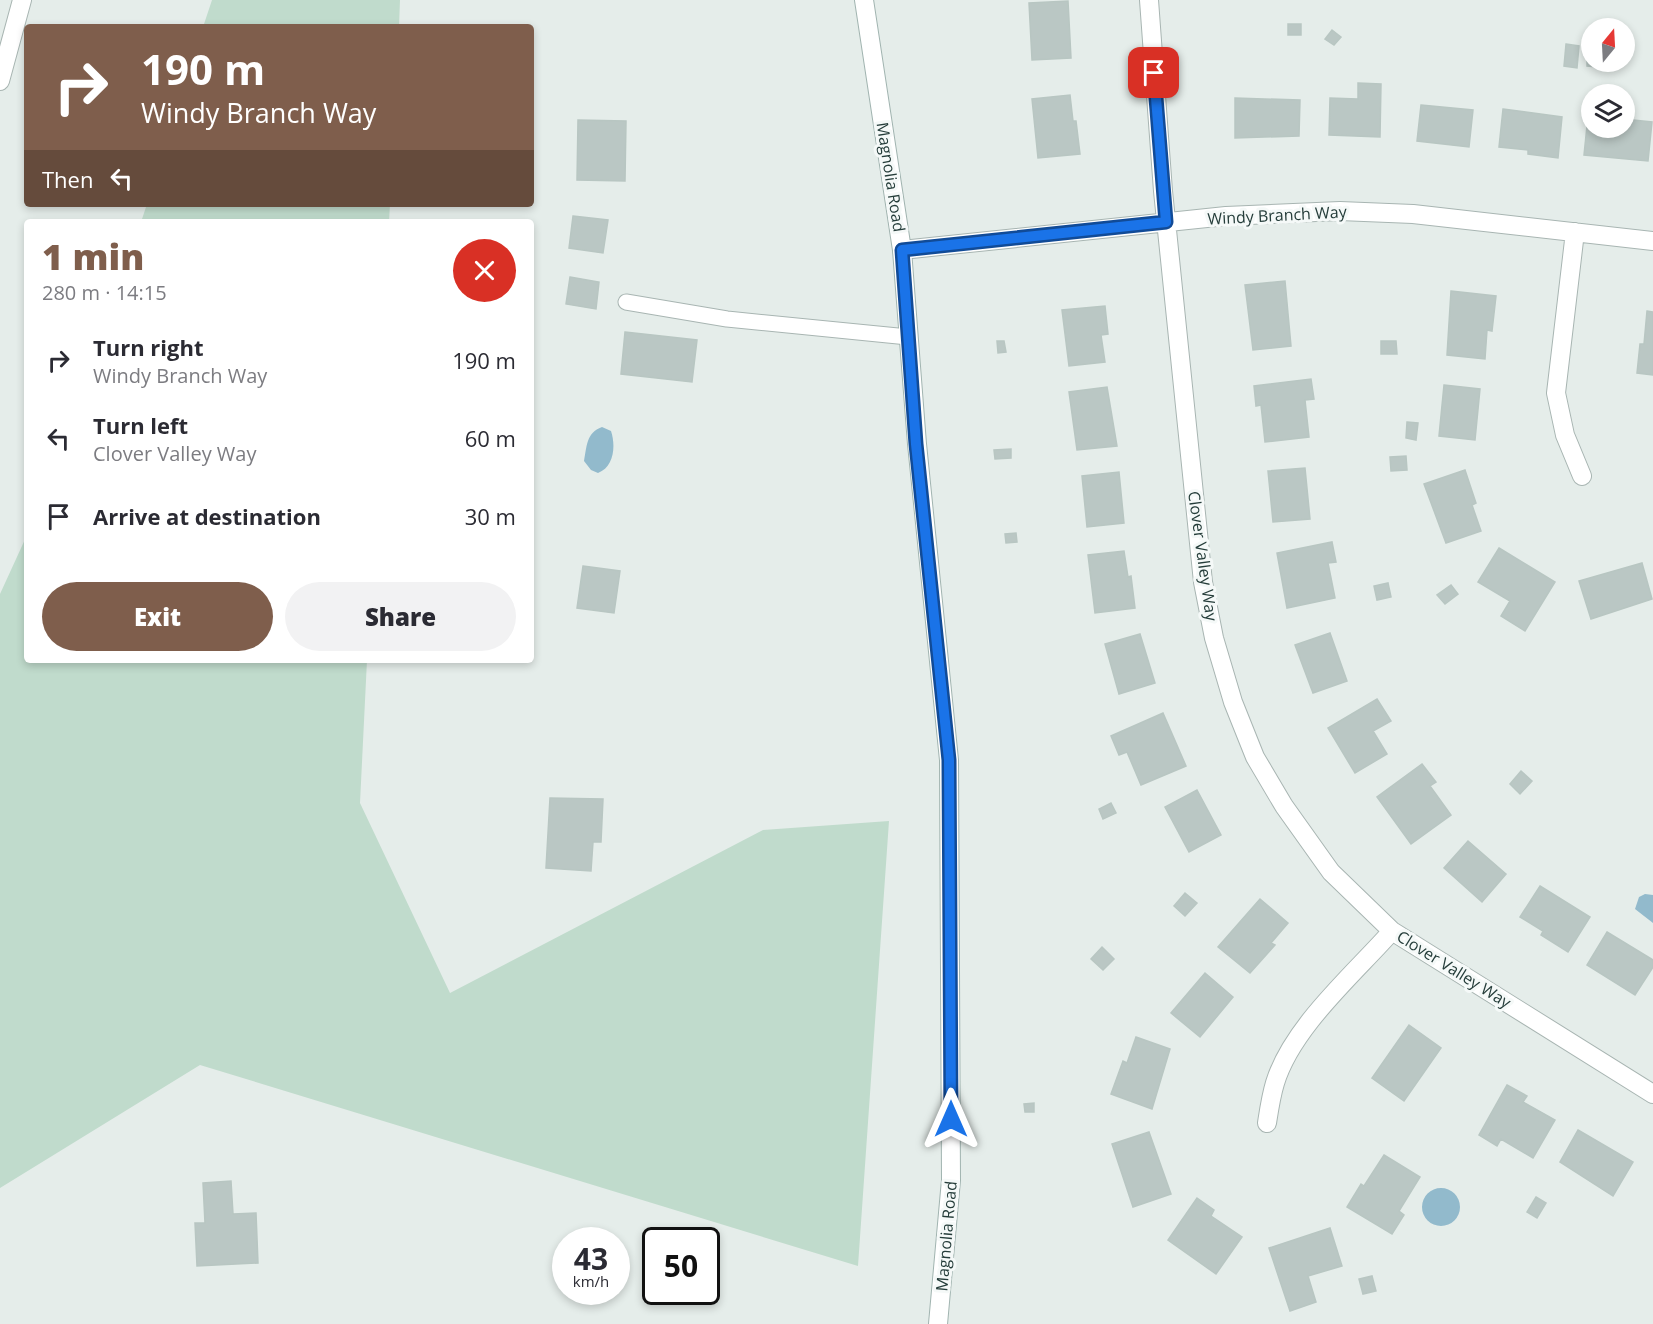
<!DOCTYPE html>
<meta charset="utf-8">
<style>
:root{--surface:#fff;--page:#f2f2f3;--text:#2b2b33;--muted:#7c7c81;--accent:#7f5e4c}
body{margin:0;font-family:"Open Sans",sans-serif;background:var(--page);color:var(--text);height:100vh;display:flex;flex-direction:column;font-size:22px;white-space:nowrap}
*{box-sizing:border-box;margin:0}
p{font-size:20px;color:var(--muted)}
.icon{flex:none;width:33px;height:33px;fill:none;stroke:currentColor;stroke-width:2;stroke-linecap:round;stroke-linejoin:round}
.map{position:relative;flex:1;overflow:hidden}
.details{position:absolute;left:24px;top:219px;width:510px;height:444px;display:flex;flex-direction:column;background:var(--surface);border-radius:6px;box-shadow:0 3px 9px #0003}
.details>*{flex:none}
.hud{position:absolute;left:24px;top:24px;width:510px;height:183px;border-radius:6px;box-shadow:0 3px 9px #0003;background:#7f5e4c;color:#fff;overflow:hidden}
.needle{width:39px;rotate:18deg}
.controls{position:absolute;left:1581px;top:18px;display:grid;gap:12px}
.controls a{display:grid;place-items:center;width:54px;height:54px;border-radius:50%;background:var(--surface);box-shadow:0 3px 9px #0003;font-size:30px}
.speed{position:absolute;left:552px;top:1227px;display:flex;gap:12px;font-size:30px;font-weight:700;text-align:center}
.speed>*{display:grid;place-content:center;width:78px;height:78px;border-radius:50%;background:var(--surface);box-shadow:0 3px 9px #0003;line-height:1}
.speed small{font-size:15px;font-weight:400}
.speed .limit{border:3px solid #111;border-radius:9px;background:#fff;color:#111}
.pin{position:absolute;display:grid;place-items:center;width:51px;height:51px;color:#fff;margin:-26px;border-radius:12px;box-shadow:0 3px 9px #0006}
.me{position:absolute;width:66px;margin:-33px;rotate:0deg;stroke-linejoin:round;filter:drop-shadow(0 0 4px #0008)}
.turn{display:flex;align-items:center;gap:21px;height:126px;padding:0 18px;font-size:27px}
.turn .icon{width:78px;height:78px;stroke-width:2.5}
.turn b{display:block;font-size:42px;line-height:51px}
.then{display:flex;align-items:center;height:57px;padding:0 18px;background:#0003;gap:12px;font-size:22px}
.round{display:grid;place-items:center;flex:none;width:63px;height:63px;border-radius:32px;background:var(--page)}
.summary{display:flex;align-items:center;justify-content:space-between;height:102px;padding:0 18px}
h1{font-size:36px;font-weight:800;line-height:45px;color:var(--accent)}
.primary-button{display:flex;gap:12px;margin-top:auto;padding:12px 18px}
.primary-button a{flex:1;height:69px;border-radius:36px;background:var(--accent);color:#fff;font-size:24px;font-weight:800;line-height:69px;text-align:center}
.primary-button a+a{background:var(--page);color:var(--text)}
ul{padding:0;list-style:none}
li{display:flex;align-items:center;gap:18px;height:78px;padding:0 18px}
li div{flex:1}
li b{display:block;font-size:22px}
li em{font-style:normal}
.map>svg:first-child{display:block}
</style>
<div class="map">
<svg width="1653" height="1324" viewBox="0 0 1653 1324">
<rect width="100%" height="100%" fill="#e5edea"/>
<path fill="#c0dbcc" d="M212,0H400L399,27H203Z
M147,204H390L389,222H141Z
M27,535V660H367L360,803L450,993L763,830L889,821L858,1266L200,1065L0,1188V594Z"/>
<path fill="#92bacc" d="M602,427L611,431C616,446 614,467 598,473L591,470L584,461C587,446 586,433 602,427Z
M1645,894L1653,895V923L1635,909L1639,897Z
M1422 1207a19 19 0 1 1 38 0a19 19 0 1 1-38 0Z"/>
<path fill="#bac7c4" stroke="#b8c6c2" stroke-width="1.5" d="M1068,1L1071,58L1032,60L1029,3Z
M1288,24H1301V35H1288Z
M1332,30L1341,37L1334,45L1325,39Z
M1566,44L1579,46L1577,68L1564,66Z
M1587,49H1592V62H1597V67L1587,66Z
M1358,83L1381,84L1380,137L1329,135L1330,98L1358,99Z
M1070,95L1073,121H1076L1080,154L1038,158L1032,99Z
M1235,98L1300,100L1299,136L1235,138Z
M1421,105L1473,110L1469,147L1417,141Z
M1503,109L1562,117L1558,158L1528,154V150L1499,147Z
M1588,116H1592V128H1624V119L1652,122L1648,161L1584,155Z
M578,120L626,121L625,181L577,180Z
M573,216L608,220L603,253L569,248Z
M570,277L599,282L596,309L566,304Z
M1285,281L1291,346L1253,350L1245,285Z
M1451,291L1496,296L1492,331L1487,330L1485,359L1447,355Z
M1105,306L1108,334L1101,335L1105,362L1069,366L1062,310Z
M1647,311L1653,312V375L1637,373L1640,344H1644Z
M625,332L697,340L692,382L621,374Z
M997,341H1004L1006,352L998,353Z
M1381,341H1396L1397,354H1381Z
M1311,379L1314,399L1305,400L1309,437L1265,442L1261,405L1256,406L1254,386Z
M1444,385L1480,389L1475,440L1439,436Z
M1107,387L1117,446L1077,450L1069,392Z
M1407,422L1418,423L1416,440L1406,438Z
M1011,449V458L995,459L994,450Z
M1406,456L1407,470L1391,471L1390,457Z
M1305,468L1310,519L1273,522L1268,471Z
M1465,470L1476,503L1472,505L1481,531L1446,543L1424,484Z
M1119,472L1124,523L1087,527L1082,476Z
M1016,533L1017,542L1006,543L1005,534Z
M1332,542L1336,562L1328,563L1335,598L1287,608L1277,553Z
M1499,548L1555,582L1525,631L1501,616L1510,601L1478,582Z
M1124,551L1128,577L1131,576L1135,608L1095,613L1088,555Z
M1642,563L1652,599L1591,619L1579,581Z
M583,566L620,571L614,613L577,608Z
M1388,583L1391,597L1377,600L1374,586Z
M1451,585L1458,594L1445,604L1437,595Z
M1330,633L1347,681L1313,693L1295,645Z
M1140,634L1155,683L1119,694L1105,644Z
M1377,699L1391,721L1373,731L1387,754L1355,773L1328,728Z
M1163,713L1186,766L1141,785L1127,752L1119,755L1111,736Z
M1422,764L1436,782L1430,786L1451,815L1411,844L1377,797Z
M1521,771L1532,781L1520,794L1510,784Z
M1197,790L1221,835L1189,852L1165,807Z
M550,798L603,799L601,842H593L591,871L546,868Z
M1111,803L1116,813L1103,819L1099,809Z
M1468,841L1506,874L1482,902L1444,868Z
M1540,886L1590,917L1568,952L1541,935L1543,931L1520,917Z
M1185,893L1197,903L1185,916L1174,906Z
M1260,899L1288,923L1271,943L1275,945L1250,973L1218,947Z
M1607,932L1653,960V967L1635,995L1587,965Z
M1102,947L1114,959L1103,970L1091,959Z
M1205,973L1233,997L1200,1037L1171,1013Z
M1409,1025L1441,1048L1404,1101L1372,1078Z
M1136,1037L1170,1049L1152,1109L1111,1094L1123,1061L1127,1063Z
M1507,1085L1527,1096L1523,1102L1555,1120L1533,1158L1501,1139L1497,1146L1479,1135Z
M1034,1103V1112H1025L1024,1104Z
M1578,1130L1633,1162L1613,1196L1560,1162Z
M1149,1132L1171,1194L1133,1207L1112,1144Z
M1384,1155L1420,1177L1399,1211L1404,1215L1392,1234L1347,1207L1361,1184L1364,1186Z
M231,1181L233,1214L256,1213L258,1263L197,1266L195,1223H205L203,1183Z
M1536,1197L1546,1203L1537,1218L1527,1212Z
M1197,1198L1214,1210L1211,1216L1242,1237L1216,1274L1168,1240Z
M1330,1228L1342,1266L1308,1276L1316,1302L1290,1311L1269,1248Z
M1372,1276L1376,1291L1363,1294L1359,1279Z"/>
<g fill="none" stroke-linecap="round" stroke-linejoin="round">
<defs>
<path id="service" d="M626,302L727,319L908,337"/>
<path id="minor" d="M1149,0L1163,191L1203,582L1214,638L1233,702L1255,757L1284,806L1331,872L1392,931L1653,1094
M0,81L22,0
M1575,232L1556,393L1565,435L1582,476
M902,250L1226,216L1340,211L1413,214L1653,241
M1267,1123C1269,1110 1271,1096 1275,1083C1292,1027 1354,974 1392,931"/>
<path id="secondary" d="M864,0L902,250L917,444L949,760L951,1180L938,1324"/>
</defs>
<use href="#service" stroke="#a8b5b2" stroke-width="17"/>
<use href="#minor" stroke="#a8b5b2" stroke-width="20"/>
<use href="#secondary" stroke="#a1b4b0" stroke-width="20"/>
<use href="#service" stroke="#fff" stroke-width="15"/>
<use href="#minor" stroke="#fff" stroke-width="18"/>
<use href="#secondary" stroke="#fff" stroke-width="18"/>
</g>
<g fill="none" stroke-linecap="round" stroke-linejoin="round">
<defs>
<path id="route" d="M951,1119L949,760L916,444L902,250L1166,222L1154,73"/>
</defs>
<use href="#route" stroke="#114b97" stroke-width="15"/>
<use href="#route" stroke="#1a73e8" stroke-width="10"/>
</g>
<g text-anchor="middle" stroke-width="6" stroke-linejoin="round" paint-order="stroke">
<g font-size="16" fill="#253d3a" stroke="#f5f9f8">
<text transform="translate(891 177) rotate(81)" y="6">Magnolia Road</text>
<text transform="translate(1277 215) rotate(-3)" y="6">Windy Branch Way</text>
<text transform="translate(1203 556) rotate(82)" y="6">Clover Valley Way</text>
<text transform="translate(1454 969) rotate(32)" y="6">Clover Valley Way</text>
<text transform="translate(946 1236) rotate(-85)" y="6">Magnolia Road</text>
</g>
</g>
</svg>
<div class="controls">
<a><svg class="needle" viewBox="-14 -14 28 28"><path d="M0-13l5 13h-10z" fill="#e53935"/><path d="M0 13l5-13h-10z" fill="#7c7c81"/></svg></a>
<a><svg class="icon" aria-label="layers" viewBox="0 0 24 24"><path d="M12 4l9 5-9 5-9-5zM3 14l9 5 9-5"/></svg></a>
</div>
<div class="speed"><div>43<small>km/h</small></div><div class="limit">50</div></div>
<div class="pin" style="left:1154px;top:73px;background:#d93025"><svg class="icon" aria-label="arrive" viewBox="0 0 24 24"><path d="M6 21V4h12l-3 4 3 4H6"/></svg></div>
<svg class="me" style="left:951px;top:1119px" viewBox="-20 -20 40 40"><path d="M0-17L14 15 0 8-14 15z" fill="#1a73e8" stroke="#fff" stroke-width="4"/></svg>
<div class="hud">
<div class="turn"><svg class="icon" aria-label="right" viewBox="0 0 24 24"><path d="M7 20v-9h11M14 6l5 5-5 5"/></svg><div><b>190 m</b>Windy Branch Way</div></div>
<div class="then">Then<svg class="icon" aria-label="left" viewBox="0 0 24 24"><path d="M17 20v-9H6M10 6l-5 5 5 5"/></svg></div>
</div>
<section class="details">
<div class="summary"><div><h1>1 min</h1><p>280 m · 14:15</p></div><a class="round" style="background:#d93025;color:#fff"><svg class="icon" aria-label="close" viewBox="0 0 24 24"><path d="M6 6l12 12M18 6L6 18"/></svg></a></div>
<ul>
<li><svg class="icon" aria-label="right" viewBox="0 0 24 24"><path d="M7 20v-9h11M14 6l5 5-5 5"/></svg><div><b>Turn right</b><p>Windy Branch Way</p></div><em>190 m</em></li>
<li><svg class="icon" aria-label="left" viewBox="0 0 24 24"><path d="M17 20v-9H6M10 6l-5 5 5 5"/></svg><div><b>Turn left</b><p>Clover Valley Way</p></div><em>60 m</em></li>
<li><svg class="icon" aria-label="arrive" viewBox="0 0 24 24"><path d="M6 21V4h12l-3 4 3 4H6"/></svg><div><b>Arrive at destination</b></div><em>30 m</em></li>
</ul>
<div class="primary-button"><a>Exit</a><a>Share</a></div>
</section>
</div>
